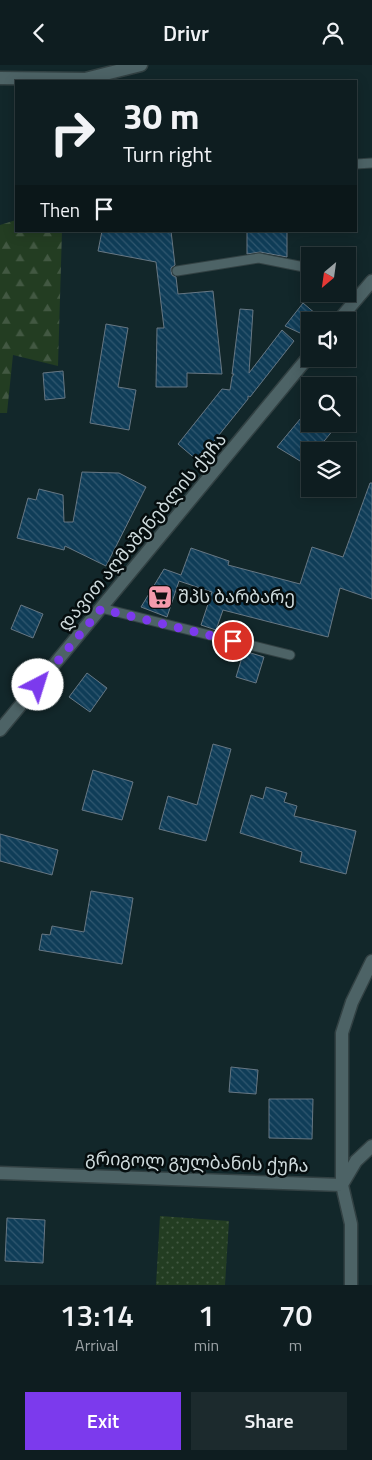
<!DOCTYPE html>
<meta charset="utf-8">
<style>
:root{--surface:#0e1d20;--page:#1c2a2d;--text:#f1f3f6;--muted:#9ba2a5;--line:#2e3b3e;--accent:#7c3aed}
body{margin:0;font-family:"Titillium Web","Noto Sans Georgian",sans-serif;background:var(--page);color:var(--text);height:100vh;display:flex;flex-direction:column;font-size:19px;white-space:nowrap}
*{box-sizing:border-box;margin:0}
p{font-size:16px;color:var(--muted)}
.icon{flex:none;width:28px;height:28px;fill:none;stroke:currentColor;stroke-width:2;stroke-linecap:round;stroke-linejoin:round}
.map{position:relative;height:1220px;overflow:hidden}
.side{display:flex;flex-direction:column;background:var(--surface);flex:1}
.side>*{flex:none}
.top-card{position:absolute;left:15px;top:15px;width:342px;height:152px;border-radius:0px;box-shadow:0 2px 12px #0003,0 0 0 1px var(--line);background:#0e1d20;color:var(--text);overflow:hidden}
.needle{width:32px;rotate:209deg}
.buttons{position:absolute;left:301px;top:182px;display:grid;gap:10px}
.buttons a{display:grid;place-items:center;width:55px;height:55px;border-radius:0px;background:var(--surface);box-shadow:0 2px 12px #0003,0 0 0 1px var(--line);font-size:25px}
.pin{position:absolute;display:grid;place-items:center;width:42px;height:42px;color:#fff;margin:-21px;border:2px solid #fff;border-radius:50%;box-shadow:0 1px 5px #0007}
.me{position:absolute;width:55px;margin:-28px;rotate:40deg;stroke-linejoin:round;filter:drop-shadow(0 0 4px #0008)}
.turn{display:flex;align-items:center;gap:18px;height:105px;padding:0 25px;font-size:22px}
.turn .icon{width:65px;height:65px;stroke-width:2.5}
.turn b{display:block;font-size:35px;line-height:42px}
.then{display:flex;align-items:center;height:48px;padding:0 25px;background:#0003;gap:10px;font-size:19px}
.eta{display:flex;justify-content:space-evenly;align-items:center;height:85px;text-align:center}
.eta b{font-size:30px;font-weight:600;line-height:35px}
.action{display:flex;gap:10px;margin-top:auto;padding:10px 25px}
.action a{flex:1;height:58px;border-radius:0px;background:var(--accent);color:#fff;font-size:20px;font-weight:600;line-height:58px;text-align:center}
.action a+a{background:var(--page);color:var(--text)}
header{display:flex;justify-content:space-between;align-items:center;height:65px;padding:0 25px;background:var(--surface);font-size:22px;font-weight:600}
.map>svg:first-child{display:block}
</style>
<header><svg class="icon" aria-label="back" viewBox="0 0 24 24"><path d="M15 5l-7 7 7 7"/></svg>Drivr<svg class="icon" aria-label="person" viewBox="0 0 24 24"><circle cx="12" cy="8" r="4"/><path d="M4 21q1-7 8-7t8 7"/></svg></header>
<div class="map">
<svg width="372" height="1220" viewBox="0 0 372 1220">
<defs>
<pattern id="grass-dots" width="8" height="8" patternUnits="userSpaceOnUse" patternTransform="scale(1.25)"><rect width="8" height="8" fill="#233d22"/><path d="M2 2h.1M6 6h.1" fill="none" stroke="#425842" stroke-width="1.8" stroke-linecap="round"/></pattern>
<pattern id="forest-firs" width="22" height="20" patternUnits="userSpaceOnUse" patternTransform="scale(1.25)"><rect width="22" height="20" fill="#233d22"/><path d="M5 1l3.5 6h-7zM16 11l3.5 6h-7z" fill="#425842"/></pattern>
<pattern id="building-back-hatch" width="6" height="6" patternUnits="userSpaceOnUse" patternTransform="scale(1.25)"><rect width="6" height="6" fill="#0f3d58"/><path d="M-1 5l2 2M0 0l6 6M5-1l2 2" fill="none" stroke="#315870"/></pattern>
</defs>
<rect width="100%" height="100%" fill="#12272a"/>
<path fill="url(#grass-dots)" d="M160,1151L229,1156L225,1220H156Z"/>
<path fill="url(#forest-firs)" d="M16,155V166H62L58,301L13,290L7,348H0V160Z"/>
<path fill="url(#building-back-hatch)" stroke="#677783" d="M102,166H171L175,200L171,203V206L172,210L176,212L178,229L213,226L222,309L187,308V322H156L157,263H164L156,197L98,186Z
M247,166H287V192L260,187L247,189Z
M303,238L316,249L300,268L285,261Z
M240,244L253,245L249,308L282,265L294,276L250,332L248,331V334L198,396L178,379L222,324L230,325L232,312L234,309H232Z
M106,259L128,263L118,322L136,325L129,365L90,358Z
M63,306L65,333L45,335L43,308Z
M310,342V359H338L316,386H310V393L305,399L277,382Z
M82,407L119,408L146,422L106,501L65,481L64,485L17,473L28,433L36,435L39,424L63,430L64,457H73Z
M370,418H372V534L340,523L328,572L223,545L216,565L201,560L212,527L179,516L167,552L141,542L164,504L181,510L191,483L229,496L228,500L300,519L312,482L343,492Z
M21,540L43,549L33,573L11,564Z
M244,586L264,592L256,618L236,612Z
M87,608L107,623L90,647L69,632Z
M213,679L231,684L206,776L159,764L168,731L197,740Z
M93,705L133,717L122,755L82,745Z
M266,722L287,728L284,737L297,741L294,751L356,766L346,809L300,797L302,787L240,768L251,730L263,734Z
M0,769L58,785L52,810L0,796Z
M91,826L133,833L122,899L39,885L42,869L50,870L52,861L84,867Z
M231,1002L258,1005L256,1029L229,1027Z
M269,1034H313L312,1074L269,1073Z
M7,1153L45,1155L43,1198L5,1196Z"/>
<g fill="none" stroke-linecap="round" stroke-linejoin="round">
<defs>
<path id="lane" d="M356,99L372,98
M177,206L259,193L304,202L310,205
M348,225L358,232
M101,543L290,590"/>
<path id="street" d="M0,13L85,14L141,0
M0,1108L342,1120
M343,1118L356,1096L372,1081
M351,1220V1159L342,1120V968L352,937L372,896"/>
<path id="secondary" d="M338,256L372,216
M0,665L310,290"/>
</defs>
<use href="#lane" stroke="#324143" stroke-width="11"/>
<use href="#street" stroke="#324143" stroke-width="15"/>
<use href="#secondary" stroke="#324143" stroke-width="15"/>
<use href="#lane" stroke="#4d6366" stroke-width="9"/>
<use href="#street" stroke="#4d6366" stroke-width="12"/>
<use href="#secondary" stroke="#4d6366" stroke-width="12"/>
</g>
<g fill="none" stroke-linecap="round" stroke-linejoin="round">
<path stroke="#7c3aed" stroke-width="9" stroke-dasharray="0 16.2" d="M38,620L101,544L233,576"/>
</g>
<defs>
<symbol id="supermarket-square" viewBox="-11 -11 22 22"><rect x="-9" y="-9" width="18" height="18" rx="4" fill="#f39aac" stroke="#060e0f"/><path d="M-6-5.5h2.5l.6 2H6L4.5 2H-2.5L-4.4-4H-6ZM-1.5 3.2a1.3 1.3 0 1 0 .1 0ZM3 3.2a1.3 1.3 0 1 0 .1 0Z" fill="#111"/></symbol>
</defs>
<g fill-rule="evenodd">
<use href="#supermarket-square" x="146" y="518" width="28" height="28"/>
</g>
<g text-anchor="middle" stroke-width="5" stroke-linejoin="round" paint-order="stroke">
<g font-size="18" fill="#cfdbdd" stroke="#060e0f">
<text transform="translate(142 467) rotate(-50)" y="6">დავით აღმაშენებლის ქუჩა</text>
<text transform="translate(197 1097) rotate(2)" y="6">გრიგოლ გულბანის ქუჩა</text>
</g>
<g font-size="18" fill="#cfdbdd" stroke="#060e0f" text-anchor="start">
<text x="178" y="538">შპს ბარბარე</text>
</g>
</g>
</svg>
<div class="buttons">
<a><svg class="needle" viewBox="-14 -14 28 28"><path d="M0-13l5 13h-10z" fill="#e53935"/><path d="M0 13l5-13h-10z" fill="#9ba2a5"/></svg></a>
<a><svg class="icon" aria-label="sound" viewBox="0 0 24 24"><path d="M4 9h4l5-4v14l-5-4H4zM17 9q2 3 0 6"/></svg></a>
<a><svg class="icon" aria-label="search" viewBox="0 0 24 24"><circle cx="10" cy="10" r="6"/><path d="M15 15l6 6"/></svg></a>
<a><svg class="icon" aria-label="layers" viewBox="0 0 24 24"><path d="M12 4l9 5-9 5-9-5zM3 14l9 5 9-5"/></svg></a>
</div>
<div class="pin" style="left:233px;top:576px;background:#d93025"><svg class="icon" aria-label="arrive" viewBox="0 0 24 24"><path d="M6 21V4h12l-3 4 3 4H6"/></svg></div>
<svg class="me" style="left:38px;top:620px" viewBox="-20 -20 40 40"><circle r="19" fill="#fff"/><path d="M0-13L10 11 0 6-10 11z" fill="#7c3aed"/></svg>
<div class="top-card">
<div class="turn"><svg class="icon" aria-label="right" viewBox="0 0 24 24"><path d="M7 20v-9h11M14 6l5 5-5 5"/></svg><div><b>30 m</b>Turn right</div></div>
<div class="then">Then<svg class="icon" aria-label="arrive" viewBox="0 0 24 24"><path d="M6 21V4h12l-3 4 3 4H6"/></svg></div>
</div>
</div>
<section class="side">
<div class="eta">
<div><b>13:14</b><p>Arrival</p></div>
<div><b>1</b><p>min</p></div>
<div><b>70</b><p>m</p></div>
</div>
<div class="action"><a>Exit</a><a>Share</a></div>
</section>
